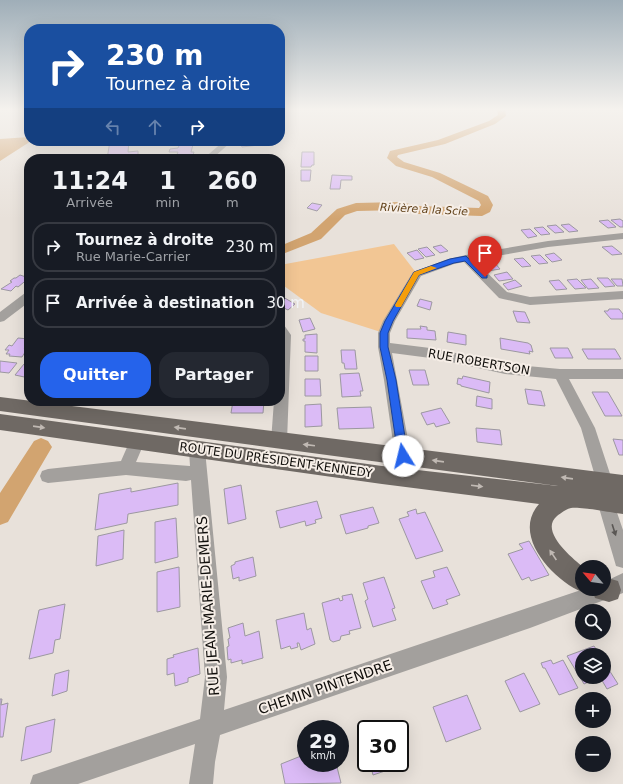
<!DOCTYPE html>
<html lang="fr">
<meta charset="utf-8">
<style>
:root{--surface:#171b24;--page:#242831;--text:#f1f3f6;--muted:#9ea1a6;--line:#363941;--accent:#2563eb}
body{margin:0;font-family:"DejaVu Sans",sans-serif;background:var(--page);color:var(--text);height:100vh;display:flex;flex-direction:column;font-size:15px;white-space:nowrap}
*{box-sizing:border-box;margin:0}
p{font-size:13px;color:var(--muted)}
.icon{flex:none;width:22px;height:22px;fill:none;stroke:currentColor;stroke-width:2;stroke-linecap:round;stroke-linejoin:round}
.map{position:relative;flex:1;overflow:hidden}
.details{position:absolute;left:24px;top:154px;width:261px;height:252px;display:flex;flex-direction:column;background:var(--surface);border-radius:16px;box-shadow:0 4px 16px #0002}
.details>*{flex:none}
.hud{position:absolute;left:24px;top:24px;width:261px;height:122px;border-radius:16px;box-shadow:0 4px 16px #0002;background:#1a4fa0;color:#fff;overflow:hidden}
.needle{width:26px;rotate:299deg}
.controls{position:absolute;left:575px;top:560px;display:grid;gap:8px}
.controls a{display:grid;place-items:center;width:36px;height:36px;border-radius:50%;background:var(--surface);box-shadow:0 4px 16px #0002;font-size:20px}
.speed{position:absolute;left:297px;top:720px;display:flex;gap:8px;font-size:20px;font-weight:700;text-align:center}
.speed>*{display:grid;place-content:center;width:52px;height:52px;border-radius:50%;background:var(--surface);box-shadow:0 4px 16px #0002;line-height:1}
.speed small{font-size:10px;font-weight:400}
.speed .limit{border:2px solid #111;border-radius:6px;background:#fff;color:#111}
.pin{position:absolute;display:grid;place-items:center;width:34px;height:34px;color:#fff;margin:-41px -17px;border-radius:50% 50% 50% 0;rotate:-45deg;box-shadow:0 0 4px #0007}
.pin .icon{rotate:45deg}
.me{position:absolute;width:44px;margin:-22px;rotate:351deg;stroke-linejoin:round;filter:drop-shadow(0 0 3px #0008)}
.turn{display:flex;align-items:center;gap:14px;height:84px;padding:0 16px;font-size:18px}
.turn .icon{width:52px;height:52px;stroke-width:2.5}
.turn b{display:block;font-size:28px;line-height:34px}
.lanes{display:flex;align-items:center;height:38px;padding:0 16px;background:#0003;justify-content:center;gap:20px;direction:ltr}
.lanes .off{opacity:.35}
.eta{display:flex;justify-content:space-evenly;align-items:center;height:68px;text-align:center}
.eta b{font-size:24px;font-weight:800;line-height:28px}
.action{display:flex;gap:8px;margin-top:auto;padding:8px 16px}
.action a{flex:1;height:46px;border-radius:16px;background:var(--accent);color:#fff;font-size:16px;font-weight:800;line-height:46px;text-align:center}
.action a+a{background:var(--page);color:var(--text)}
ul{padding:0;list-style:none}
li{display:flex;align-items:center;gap:12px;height:50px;margin:0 8px 6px;padding:0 8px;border:2px solid var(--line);border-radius:16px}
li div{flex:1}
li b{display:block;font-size:15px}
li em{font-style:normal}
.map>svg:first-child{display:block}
</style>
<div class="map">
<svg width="623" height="784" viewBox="0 0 623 784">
<rect width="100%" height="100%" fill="#e8e1da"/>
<path fill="#f2c694" d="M394,244L417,274L384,333L321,313L280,283V265Z"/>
<path fill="#d2a470" d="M29,137L30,141L28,143L0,161V139Z"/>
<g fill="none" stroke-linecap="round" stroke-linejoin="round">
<path fill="#d2a470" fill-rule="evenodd" d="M497,109H505L506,116L495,124L445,144L398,155L397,157L404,162L440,173L488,196L493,205L490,212L482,216L419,214L400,210L357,211L345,215L321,239L280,255V246L311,233L337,209L356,203L400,202L419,206L479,208L481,205L479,201L432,177L396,166L387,158L390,151L438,140L489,121L498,115Z
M41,438L48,441L52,447L8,522L0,525V493L34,441Z"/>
</g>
<path fill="#dbbbf6" stroke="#9c98a0" d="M110,141H129L128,152L138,151V156L127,157V159H107Z
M181,141H194L191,152H194L193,155H189L188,159H175L178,152H169L170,149L178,148Z
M265,141L267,144L242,147L240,143Z
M302,152H314V165H312L311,167H301Z
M301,170H311L310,181H301Z
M332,175L352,176V180H341L340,189H330Z
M312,203L322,205L317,211L307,208Z
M620,219L623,221V227H620L611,220Z
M608,220L616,227L608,228L599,221Z
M569,224L578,231L569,232L561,225Z
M556,225L564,232L555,233L547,226Z
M543,227L550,234L541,235L534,228Z
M530,229L537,236L528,238L521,230Z
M441,245L448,251L440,253L433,247Z
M612,246L622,254L612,255L602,247Z
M427,247L435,255L426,257L418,249Z
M417,250L424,258L415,260L407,253Z
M554,253L562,260L552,262L545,255Z
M540,255L548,263L539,264L531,256Z
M523,258L531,266L522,267L514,259Z
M494,262L500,269L488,271L482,264Z
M507,272L513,279L499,281L494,275Z
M20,275L29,278L18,287L16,286L11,291L1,289L12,282L10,281L14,278H16Z
M597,278H608L615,286L605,287Z
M577,279L586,288L575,289L567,280Z
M591,279L599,288L588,289L581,280Z
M611,279H622L623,286H617Z
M515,280L522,286L508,290L503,284Z
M559,280L567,289L556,290L549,281Z
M283,297L295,304L288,310L280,306V299Z
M420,299L432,302L430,310L417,306Z
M609,309H619L623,314V319H611L604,311H608Z
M513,311L525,312L530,323L517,322Z
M310,318L315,329L303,332L299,320Z
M420,326L427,327V330L435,331L436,340L407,338V329H421Z
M448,332L466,335V345L447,342Z
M317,334V353L305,352V341H303V339H305V335Z
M18,338L29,339V343L24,349H27L22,357L9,356L10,354H6L9,350H5L9,345L12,346Z
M500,338L528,343L531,345L533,352L529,351L530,354L501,349Z
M550,348H568L573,358H555Z
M582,349H615L621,359H588Z
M341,350H355L357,369H345L344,363H342Z
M305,356H318V371H305Z
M0,361L17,363L9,373L0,372Z
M24,364H29V378L15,375Z
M409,370H425L429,385H413Z
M359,373L363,391H360L361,396L342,397L340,374Z
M463,376L490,382L489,393L461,386V385L457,384L458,378L462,379Z
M305,379H320L321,396H305Z
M525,389L541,391L545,406L528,404Z
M592,392H608L622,416H605Z
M477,396L492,399V409L476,406Z
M154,401H214V403L199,405L200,402L190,404V402L160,404V403H154Z
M233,401H264L263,413H231Z
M321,404L322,426L305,427V405Z
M371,407L374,428L339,429L337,408Z
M441,408L450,423L436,427L434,423L427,425L421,413Z
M476,428L500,430L502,445L477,442Z
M613,439L623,440V455H619Z
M178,483V505L128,514L127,523L95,530L99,494L131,488V492Z
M241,485L246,519L228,524L224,489Z
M317,501L322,518L315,520L316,523L306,526L305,521L280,528L276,511Z
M373,507L379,523L368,526V528L346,534L340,515Z
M416,509L417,514L425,512L443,551L416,559L399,519L409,516L407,512Z
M176,518L178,557L155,563V522Z
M124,530L123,559L96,566L98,536Z
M529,541L549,575L531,581L529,577L522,580L508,554L523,549L519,544Z
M253,557L256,576L239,581V577L233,579L231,566L235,564V562Z
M179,567L180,607L157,612V572Z
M447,567L460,595L446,600L448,604L433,609L421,581L435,577L433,571Z
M384,577L395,608L392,609L396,620L373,627L365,601L368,599L363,583Z
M352,594L361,628L349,631L350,634L341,636L340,640L333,642L330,640L322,603L339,598L340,601L343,600L342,596Z
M65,604L60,639L55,640L53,653L29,659L39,610Z
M304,613L307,630L311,628L315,644L301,650L299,643H297L298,647L291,649L290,646L281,649L276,620Z
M243,623L245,636L259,631L263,658L242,664V660L231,663V659L228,660L227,647L229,646L228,639L230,638L228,628Z
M594,646L600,655H582V677H604V662L618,684L607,689L600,677L584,684L567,656Z
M198,648L200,674L188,678V682L175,686L174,673L167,675V659L174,657L173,655Z
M551,660L553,664L563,660L578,688L559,695L545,668H543L541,663Z
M69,670L67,691L52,696L55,674Z
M524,673L540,704L520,712L505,681Z
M467,695L481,729L446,742L433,707Z
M0,699H2L1,705L8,703L3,737H0Z
M55,719L51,752L21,761L26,727Z
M306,754V763H336L341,783L285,784L281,764Z
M370,763H400V766L373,775Z"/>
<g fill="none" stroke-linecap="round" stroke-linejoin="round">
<path fill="#a3a09d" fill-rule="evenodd" d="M224,141H232L212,159H203Z
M623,233V239L548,247L474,260L507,292L530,297L623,291V299L530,305L503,299L499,298L464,262L454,264L421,276L395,321L390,333V343L438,349L505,364L560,369H623V379H569L595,428L613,483V501L623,530V568L616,566L614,559L597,501V483L581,428L556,379L505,374L438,359L392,353L411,456L409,461L403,463L397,461L395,456L384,380L378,347V333L383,321L413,272L448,259L466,255L548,241Z
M29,292V302L4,321L0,322V312L25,293Z
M280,324L284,325L291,335L287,441L284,446L279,448L274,446L271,441L274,401H280Z
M137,434L142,436L145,441L136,462L190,466L189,450L191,445L197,443L203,445L205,450L227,677L224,710L584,589H604V582L623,573V593L530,628L220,735L215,762L213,784H189L195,744L78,784H30L33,775L42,772L200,719L205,677L191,480L186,481L126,475L48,483L42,481L40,476L42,471L48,469L121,461L132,436Z"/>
<path fill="#6f6964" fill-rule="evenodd" d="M0,397L623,475V514C613,513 579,506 571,508C566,509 561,513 557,516C539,531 572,558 583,567H582V589H590L582,592C553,580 511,535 539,504L382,484L0,430V414L382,466L558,486L0,411Z
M604,577L618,581L621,590L618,599L609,602L595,598L592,589H604Z"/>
</g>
<defs><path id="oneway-solid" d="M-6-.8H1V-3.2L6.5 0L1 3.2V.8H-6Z"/></defs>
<g fill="#c0b9b3">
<use href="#oneway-solid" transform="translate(39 427) rotate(8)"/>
<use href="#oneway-solid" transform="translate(180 428) rotate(-172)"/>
<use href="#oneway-solid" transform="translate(309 445) rotate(-173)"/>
<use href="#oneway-solid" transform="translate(438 461) rotate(-172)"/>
<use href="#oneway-solid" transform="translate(567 478) rotate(-172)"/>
<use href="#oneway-solid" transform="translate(477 486) rotate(7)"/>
<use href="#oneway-solid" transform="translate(553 555) rotate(-124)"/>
</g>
<use fill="#5a5754" href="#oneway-solid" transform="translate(614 530) rotate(72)"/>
<linearGradient id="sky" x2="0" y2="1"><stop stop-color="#9faeb8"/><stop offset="0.5" stop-color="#f5f2ee"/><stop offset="1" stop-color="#f5f2ee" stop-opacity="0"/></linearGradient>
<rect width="623" height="219" fill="url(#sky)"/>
<path fill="#2563eb" stroke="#184099" d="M466,256L487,275V278H482L465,261L454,263L419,275L393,321L388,333V347L396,380L408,456L407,460L403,461L400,460L398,456L387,380L380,347V333L385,321L414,272L450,259Z"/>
<path fill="#f59e0b" d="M431,266L437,268L419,275L401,307H396L395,305L414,272Z"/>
<g text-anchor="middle" stroke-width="4" stroke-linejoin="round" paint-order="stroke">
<g font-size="11" font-style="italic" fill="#604018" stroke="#f6eee7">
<text transform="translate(424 209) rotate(3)" y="4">Rivière à la Scie</text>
</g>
<g font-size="12" fill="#100e0b" stroke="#f6eee7">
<text transform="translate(479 362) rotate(10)" y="4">RUE ROBERTSON</text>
<text transform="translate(276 460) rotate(8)" y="4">ROUTE DU PRÉSIDENT-KENNEDY</text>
</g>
<g font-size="14" fill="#100e0b" stroke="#f6eee7">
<text transform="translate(208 606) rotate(-94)" y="5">RUE JEAN-MARIE-DEMERS</text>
<text transform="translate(325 687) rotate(-19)" y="5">CHEMIN PINTENDRE</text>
</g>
</g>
</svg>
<div class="controls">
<a><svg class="needle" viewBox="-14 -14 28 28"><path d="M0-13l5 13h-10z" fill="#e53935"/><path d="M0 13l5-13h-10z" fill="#9ea1a6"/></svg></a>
<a><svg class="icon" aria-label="search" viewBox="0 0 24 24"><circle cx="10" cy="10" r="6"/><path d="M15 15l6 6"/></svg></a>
<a><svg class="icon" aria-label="layers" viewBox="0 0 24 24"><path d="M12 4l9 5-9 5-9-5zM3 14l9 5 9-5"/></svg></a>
<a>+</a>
<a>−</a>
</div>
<div class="speed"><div>29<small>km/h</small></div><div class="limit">30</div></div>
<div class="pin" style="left:485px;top:277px;background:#d93025"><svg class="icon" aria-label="arrive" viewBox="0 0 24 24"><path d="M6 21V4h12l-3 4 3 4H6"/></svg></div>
<svg class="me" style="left:403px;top:456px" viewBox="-20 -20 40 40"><circle r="19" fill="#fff"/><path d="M0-13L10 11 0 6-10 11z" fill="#2563eb"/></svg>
<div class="hud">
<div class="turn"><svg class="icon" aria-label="right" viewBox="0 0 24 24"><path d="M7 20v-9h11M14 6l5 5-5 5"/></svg><div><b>230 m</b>Tournez à droite</div></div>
<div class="lanes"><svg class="icon off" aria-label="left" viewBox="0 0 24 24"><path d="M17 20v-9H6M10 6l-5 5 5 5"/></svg><svg class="icon off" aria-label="ahead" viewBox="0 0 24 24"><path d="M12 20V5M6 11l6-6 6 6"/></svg><svg class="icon" aria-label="right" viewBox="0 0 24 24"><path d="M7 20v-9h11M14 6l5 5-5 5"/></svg></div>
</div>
<section class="details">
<div class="eta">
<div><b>11:24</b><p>Arrivée</p></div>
<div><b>1</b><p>min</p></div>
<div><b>260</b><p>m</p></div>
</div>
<ul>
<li><svg class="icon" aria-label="right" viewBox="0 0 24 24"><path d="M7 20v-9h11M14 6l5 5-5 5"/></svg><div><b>Tournez à droite</b><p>Rue Marie-Carrier</p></div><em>230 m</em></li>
<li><svg class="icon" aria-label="arrive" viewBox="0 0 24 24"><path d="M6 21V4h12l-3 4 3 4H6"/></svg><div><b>Arrivée à destination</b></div><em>30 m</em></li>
</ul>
<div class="action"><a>Quitter</a><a>Partager</a></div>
</section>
</div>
